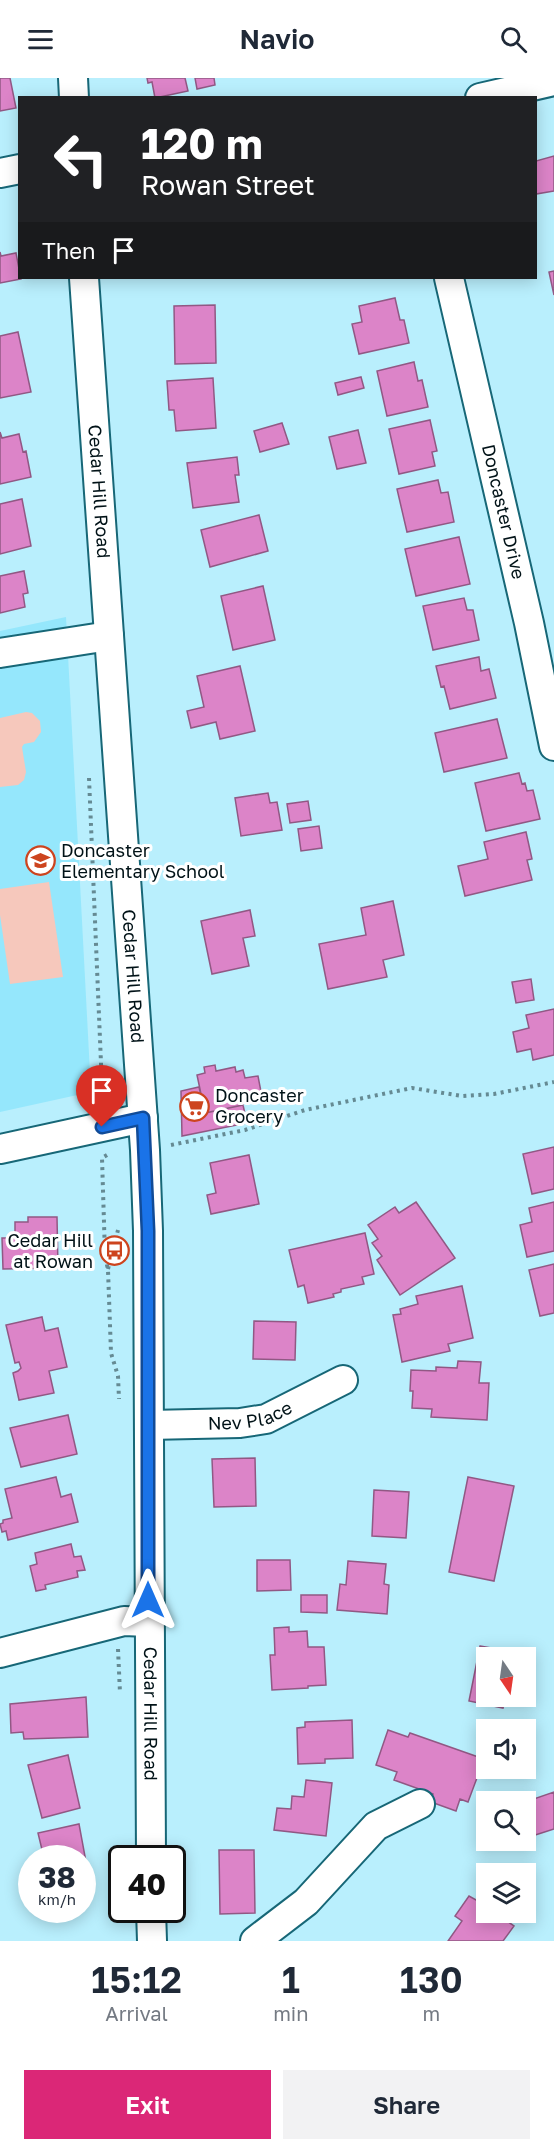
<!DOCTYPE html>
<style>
:root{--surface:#fff;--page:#f2f2f3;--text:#1f2937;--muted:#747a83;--accent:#db2777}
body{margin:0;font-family:"Golos Text",sans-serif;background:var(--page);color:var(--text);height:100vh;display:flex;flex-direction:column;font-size:22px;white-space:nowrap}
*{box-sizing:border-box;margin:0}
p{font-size:20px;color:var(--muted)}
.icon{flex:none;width:33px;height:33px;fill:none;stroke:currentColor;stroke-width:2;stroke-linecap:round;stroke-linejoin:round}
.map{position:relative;height:1863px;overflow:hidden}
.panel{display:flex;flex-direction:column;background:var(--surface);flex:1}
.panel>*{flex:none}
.hud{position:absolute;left:18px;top:18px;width:519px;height:183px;border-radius:0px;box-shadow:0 3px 15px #0003;background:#202124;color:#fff;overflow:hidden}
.needle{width:39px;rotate:167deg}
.fabs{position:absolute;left:476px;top:1569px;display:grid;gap:12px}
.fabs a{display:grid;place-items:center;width:60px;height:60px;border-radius:0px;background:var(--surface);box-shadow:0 3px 15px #0003;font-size:30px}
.speed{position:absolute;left:18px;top:1767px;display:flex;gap:12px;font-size:30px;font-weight:700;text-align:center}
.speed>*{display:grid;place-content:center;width:78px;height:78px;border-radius:50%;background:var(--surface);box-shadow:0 3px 15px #0003;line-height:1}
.speed small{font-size:15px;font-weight:400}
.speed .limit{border:3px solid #111;border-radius:9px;background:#fff;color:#111}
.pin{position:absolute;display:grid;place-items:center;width:51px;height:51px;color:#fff;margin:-62px -26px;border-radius:50% 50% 50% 0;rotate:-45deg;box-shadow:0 0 6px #0007}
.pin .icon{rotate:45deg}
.me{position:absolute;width:66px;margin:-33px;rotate:0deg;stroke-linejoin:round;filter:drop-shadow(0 0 4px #0008)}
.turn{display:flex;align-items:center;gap:21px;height:126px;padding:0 24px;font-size:27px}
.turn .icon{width:78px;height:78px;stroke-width:2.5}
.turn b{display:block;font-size:42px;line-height:51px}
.then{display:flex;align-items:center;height:57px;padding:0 24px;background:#0003;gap:12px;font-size:22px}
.eta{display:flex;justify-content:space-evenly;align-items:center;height:102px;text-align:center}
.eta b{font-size:36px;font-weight:600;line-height:42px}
.primary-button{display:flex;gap:12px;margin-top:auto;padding:12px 24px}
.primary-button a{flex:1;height:69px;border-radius:0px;background:var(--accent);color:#fff;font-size:24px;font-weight:600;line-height:69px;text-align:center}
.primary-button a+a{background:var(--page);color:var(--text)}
header{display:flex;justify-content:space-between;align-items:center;height:78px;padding:0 24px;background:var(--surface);font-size:27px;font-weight:600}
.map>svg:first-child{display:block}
</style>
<header><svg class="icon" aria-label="menu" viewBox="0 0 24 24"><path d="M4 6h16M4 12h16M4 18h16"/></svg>Navio<svg class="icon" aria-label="search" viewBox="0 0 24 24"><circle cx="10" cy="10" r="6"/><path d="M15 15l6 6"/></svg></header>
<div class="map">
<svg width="554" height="1863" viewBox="0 0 554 1863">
<rect width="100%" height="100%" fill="#b9effd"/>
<path fill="#95e7fc" d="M66,539L91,1014L0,1034V553Z"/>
<path fill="#f6c8bc" d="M26,634L32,635L40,643L41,654L34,664L24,666L22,669L26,694L24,702L18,707L0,709V640Z
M49,804L63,899L10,906L0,837V811Z"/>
<path fill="#dc84c8" stroke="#915884" stroke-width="1.5" d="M0,0H10L16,30L0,33Z
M147,0H185L188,13L155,20L152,4L148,5Z
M195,0H214L215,7L197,11Z
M554,78V113L536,116V83Z
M0,174L1,178L16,175L21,201L0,205Z
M554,193V217L549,194Z
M395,220L400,242H404L409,265L359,276L352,246L362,244L359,228Z
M215,227L216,285L175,286L174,228Z
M18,254L31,314L0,320V258Z
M414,284L418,303L422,302L428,329L387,338L377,293Z
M361,299L364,310L338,317L335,305Z
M213,300L216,350L176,353L174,332H169L167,303Z
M430,342L437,373L432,374L435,388L399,396L389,351Z
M282,345L289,366L260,374L254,353Z
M358,352L366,385L337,391L329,359Z
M0,354L2,360L19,356L23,374L26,373L31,399L0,406Z
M237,379L239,397H235L239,424L193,430L187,385Z
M438,402L441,415L448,414L454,444L407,454L397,411Z
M22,421L31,468L0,476V426Z
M259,437L268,473L210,489L201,452Z
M459,459L470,506L416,518L405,471Z
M24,493L28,515L23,516L25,529L0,535V498Z
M263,508L275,562L233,572L221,518Z
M464,520L467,532H473L479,562L433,572L423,528Z
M479,579L481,593L489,591L496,620L450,631L444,608L441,609L436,588Z
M240,588L255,653L220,661L216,644L191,650L187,633L204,629L197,598Z
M497,641L507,680L444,694L435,655Z
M519,695L522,706L525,705L527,713L533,712L540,741L486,753L475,705Z
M268,715L270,725L277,724L282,752L241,758L235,720Z
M308,723L311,742L290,745L287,726Z
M319,748L322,770L301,773L298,751Z
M526,754L532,781L527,782L532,802L465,818L458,788L488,781L484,764Z
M393,823L404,877L383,882L387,899L328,911L319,866L366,857L361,830Z
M250,832L255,858L243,860L249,888L212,896L201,843Z
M531,901L534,922L516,925L512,904Z
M554,931V977L533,982L531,971L517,974L513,954L529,950L526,937Z
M215,987L216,993L235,989L236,994L243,992L245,1000L258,998L262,1019L242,1023L243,1027L205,1035L197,997L205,995L204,989Z
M199,1009L205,1035L243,1027L247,1045L182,1058L181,1013Z
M554,1069V1111L532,1116L523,1076Z
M249,1077L259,1126L211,1136L207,1117L216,1115L210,1085Z
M416,1124L455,1180L400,1217L377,1182L382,1178L372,1165L378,1161L368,1147L395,1129L399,1135Z
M554,1124V1173L527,1179L520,1147L532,1144L529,1130Z
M28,1139H57L58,1190L3,1191L2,1160H15V1144H28Z
M365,1155L374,1196L362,1199L364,1206L341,1211V1214L333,1216L334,1219L308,1225L304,1207L298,1209L289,1172Z
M554,1186V1235L540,1238L529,1192Z
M462,1208L473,1260L448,1266L450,1273L402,1284L393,1237L401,1236L400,1231L418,1226L416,1218Z
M42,1239L45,1253L58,1250L67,1289L49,1293L54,1315L19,1322L13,1295L18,1293L21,1290L19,1284L15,1285L6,1247Z
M254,1243L296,1244L295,1282L253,1281Z
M458,1283L481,1284L479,1305H489L487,1342L431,1339L432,1331L412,1330L413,1313H410L411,1292L436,1293V1289L457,1290Z
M68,1337L77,1376L21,1389L10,1350Z
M255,1380L256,1428L214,1429L212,1381Z
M56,1399L61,1419L71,1416L78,1444L8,1462L6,1453L2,1454L0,1446L3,1445V1442L12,1440L5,1411Z
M468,1399L514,1408L494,1503L449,1494Z
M374,1412L409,1414L406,1460L372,1458Z
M71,1466L74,1479L81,1478L85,1492L77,1493L78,1499L45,1507L46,1511L36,1513L30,1488L37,1486L35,1475Z
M257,1482H290L291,1512L257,1513Z
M348,1483L386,1486L384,1506L389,1507L387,1536L337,1532L340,1506L346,1507Z
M301,1517H327V1535L301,1534Z
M289,1549V1554L307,1553L308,1569H324L326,1607L308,1608V1610L272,1612L270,1577H275L274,1550Z
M480,1568L514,1574L513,1580H486V1618H506L503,1630L469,1623Z
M86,1619L88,1659L24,1661L23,1654L11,1655L10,1626Z
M352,1642L353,1680L325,1681V1685L298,1686L297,1650L305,1649V1644Z
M388,1652L408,1659L410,1655L484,1681L468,1724L460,1721L456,1733L431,1724L433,1716L394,1702L397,1694L376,1687Z
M68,1677L80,1730L42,1740L28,1687Z
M306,1702L332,1705L326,1758L274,1752L277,1730L291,1731L292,1718L304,1719Z
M554,1714V1751L529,1759L525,1746V1724Z
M79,1746L89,1800L82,1801V1780H44L38,1755Z
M219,1772H254L255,1835L220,1836Z
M483,1812L486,1814V1834H513L507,1843L514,1848L503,1863H448L462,1843L455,1838L469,1818L476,1822Z"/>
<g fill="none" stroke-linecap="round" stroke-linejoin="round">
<defs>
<g id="minor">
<path d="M73,0L74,20"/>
<path d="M480,20L554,3"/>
<path d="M0,95L20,91"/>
<path id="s1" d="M84,200L145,1072L148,1153L151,1780"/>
<path id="s2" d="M449,200L529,545L554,668"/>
<path d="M0,575L109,558"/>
<path d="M0,1071L143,1040"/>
<path id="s3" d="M149,1347L240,1345L266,1341L343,1302"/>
<path d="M0,1575L124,1543L148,1544"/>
<path d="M151,1832L152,1863"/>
<path d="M255,1863L306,1824L376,1748L420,1726"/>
</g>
</defs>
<use href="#minor" stroke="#176777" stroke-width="32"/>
<path stroke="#658a93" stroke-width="4" stroke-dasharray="3 4.5" stroke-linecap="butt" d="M89,700L102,1009L96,1021
M171,1067L245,1052L305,1032L412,1010L462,1018L494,1016L554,1004
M107,1077L102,1080L105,1177L108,1192L111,1275L118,1298L119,1321
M108,1191L118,1152
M118,1571L120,1615"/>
<use href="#minor" stroke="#fff" stroke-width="28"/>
</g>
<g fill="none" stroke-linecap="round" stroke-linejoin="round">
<defs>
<path id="route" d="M102,1049L143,1040L148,1153V1522"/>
</defs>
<use href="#route" stroke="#114b97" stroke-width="15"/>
<use href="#route" stroke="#1a73e8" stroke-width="10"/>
</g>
<defs>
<symbol id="school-ring" viewBox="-11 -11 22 22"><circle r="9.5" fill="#fff" stroke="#cd441e" stroke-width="1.5"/><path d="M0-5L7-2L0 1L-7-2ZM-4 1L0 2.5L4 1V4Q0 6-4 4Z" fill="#cd441e"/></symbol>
<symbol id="supermarket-ring" viewBox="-11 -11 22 22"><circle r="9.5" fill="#fff" stroke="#cd441e" stroke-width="1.5"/><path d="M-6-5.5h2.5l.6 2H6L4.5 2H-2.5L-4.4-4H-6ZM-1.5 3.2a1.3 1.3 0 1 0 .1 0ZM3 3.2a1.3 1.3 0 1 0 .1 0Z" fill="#cd441e"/></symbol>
<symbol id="bus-ring" viewBox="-11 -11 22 22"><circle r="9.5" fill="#fff" stroke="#cd441e" stroke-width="1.5"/><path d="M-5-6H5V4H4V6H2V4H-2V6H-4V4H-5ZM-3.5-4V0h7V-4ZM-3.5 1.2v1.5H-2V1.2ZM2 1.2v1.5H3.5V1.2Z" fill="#cd441e"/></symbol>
</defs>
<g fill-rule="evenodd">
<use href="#school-ring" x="24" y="766" width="33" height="33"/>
<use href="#supermarket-ring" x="178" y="1012" width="33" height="33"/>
<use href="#bus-ring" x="98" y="1156" width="33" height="33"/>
</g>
<g text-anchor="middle" stroke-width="6" stroke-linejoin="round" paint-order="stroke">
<g font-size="18" fill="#011217" stroke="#fff">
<text dy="6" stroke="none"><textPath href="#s1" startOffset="214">Cedar Hill Road</textPath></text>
<text dy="6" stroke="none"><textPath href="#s2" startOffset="240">Doncaster Drive</textPath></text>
<text dy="6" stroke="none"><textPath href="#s1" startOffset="700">Cedar Hill Road</textPath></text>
<text dy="6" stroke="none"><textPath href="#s3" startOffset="102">Nev Place</textPath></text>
<text dy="6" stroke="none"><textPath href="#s1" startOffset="1438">Cedar Hill Road</textPath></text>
</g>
<g font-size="18" fill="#011217" stroke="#fff" text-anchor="start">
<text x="61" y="779">Doncaster<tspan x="61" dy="21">Elementary School</tspan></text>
<text x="215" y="1024">Doncaster<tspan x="215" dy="21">Grocery</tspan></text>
<text x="93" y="1169" text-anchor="end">Cedar Hill<tspan x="93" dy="21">at Rowan</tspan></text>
</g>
</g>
</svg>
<div class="fabs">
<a><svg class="needle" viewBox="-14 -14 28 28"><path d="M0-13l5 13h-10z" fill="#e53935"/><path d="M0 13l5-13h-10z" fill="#747a83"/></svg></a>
<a><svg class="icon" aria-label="sound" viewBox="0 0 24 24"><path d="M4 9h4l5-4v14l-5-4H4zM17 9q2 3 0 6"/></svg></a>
<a><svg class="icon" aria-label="search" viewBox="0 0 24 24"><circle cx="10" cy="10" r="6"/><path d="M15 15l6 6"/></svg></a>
<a><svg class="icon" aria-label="layers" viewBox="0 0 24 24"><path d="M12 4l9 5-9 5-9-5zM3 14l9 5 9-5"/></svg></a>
</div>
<div class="speed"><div>38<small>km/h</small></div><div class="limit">40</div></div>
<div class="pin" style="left:102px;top:1049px;background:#d93025"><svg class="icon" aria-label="arrive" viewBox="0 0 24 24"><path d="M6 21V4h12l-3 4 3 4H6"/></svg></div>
<svg class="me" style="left:148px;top:1522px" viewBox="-20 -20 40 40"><path d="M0-17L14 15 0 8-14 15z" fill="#1a73e8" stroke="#fff" stroke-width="4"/></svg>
<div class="hud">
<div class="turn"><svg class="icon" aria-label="left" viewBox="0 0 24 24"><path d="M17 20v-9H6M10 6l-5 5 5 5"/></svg><div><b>120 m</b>Rowan Street</div></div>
<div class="then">Then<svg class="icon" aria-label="arrive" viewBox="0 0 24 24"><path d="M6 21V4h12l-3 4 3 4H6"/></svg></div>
</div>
</div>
<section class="panel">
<div class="eta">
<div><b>15:12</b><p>Arrival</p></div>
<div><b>1</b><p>min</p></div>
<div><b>130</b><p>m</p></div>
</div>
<div class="primary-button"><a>Exit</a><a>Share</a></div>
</section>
